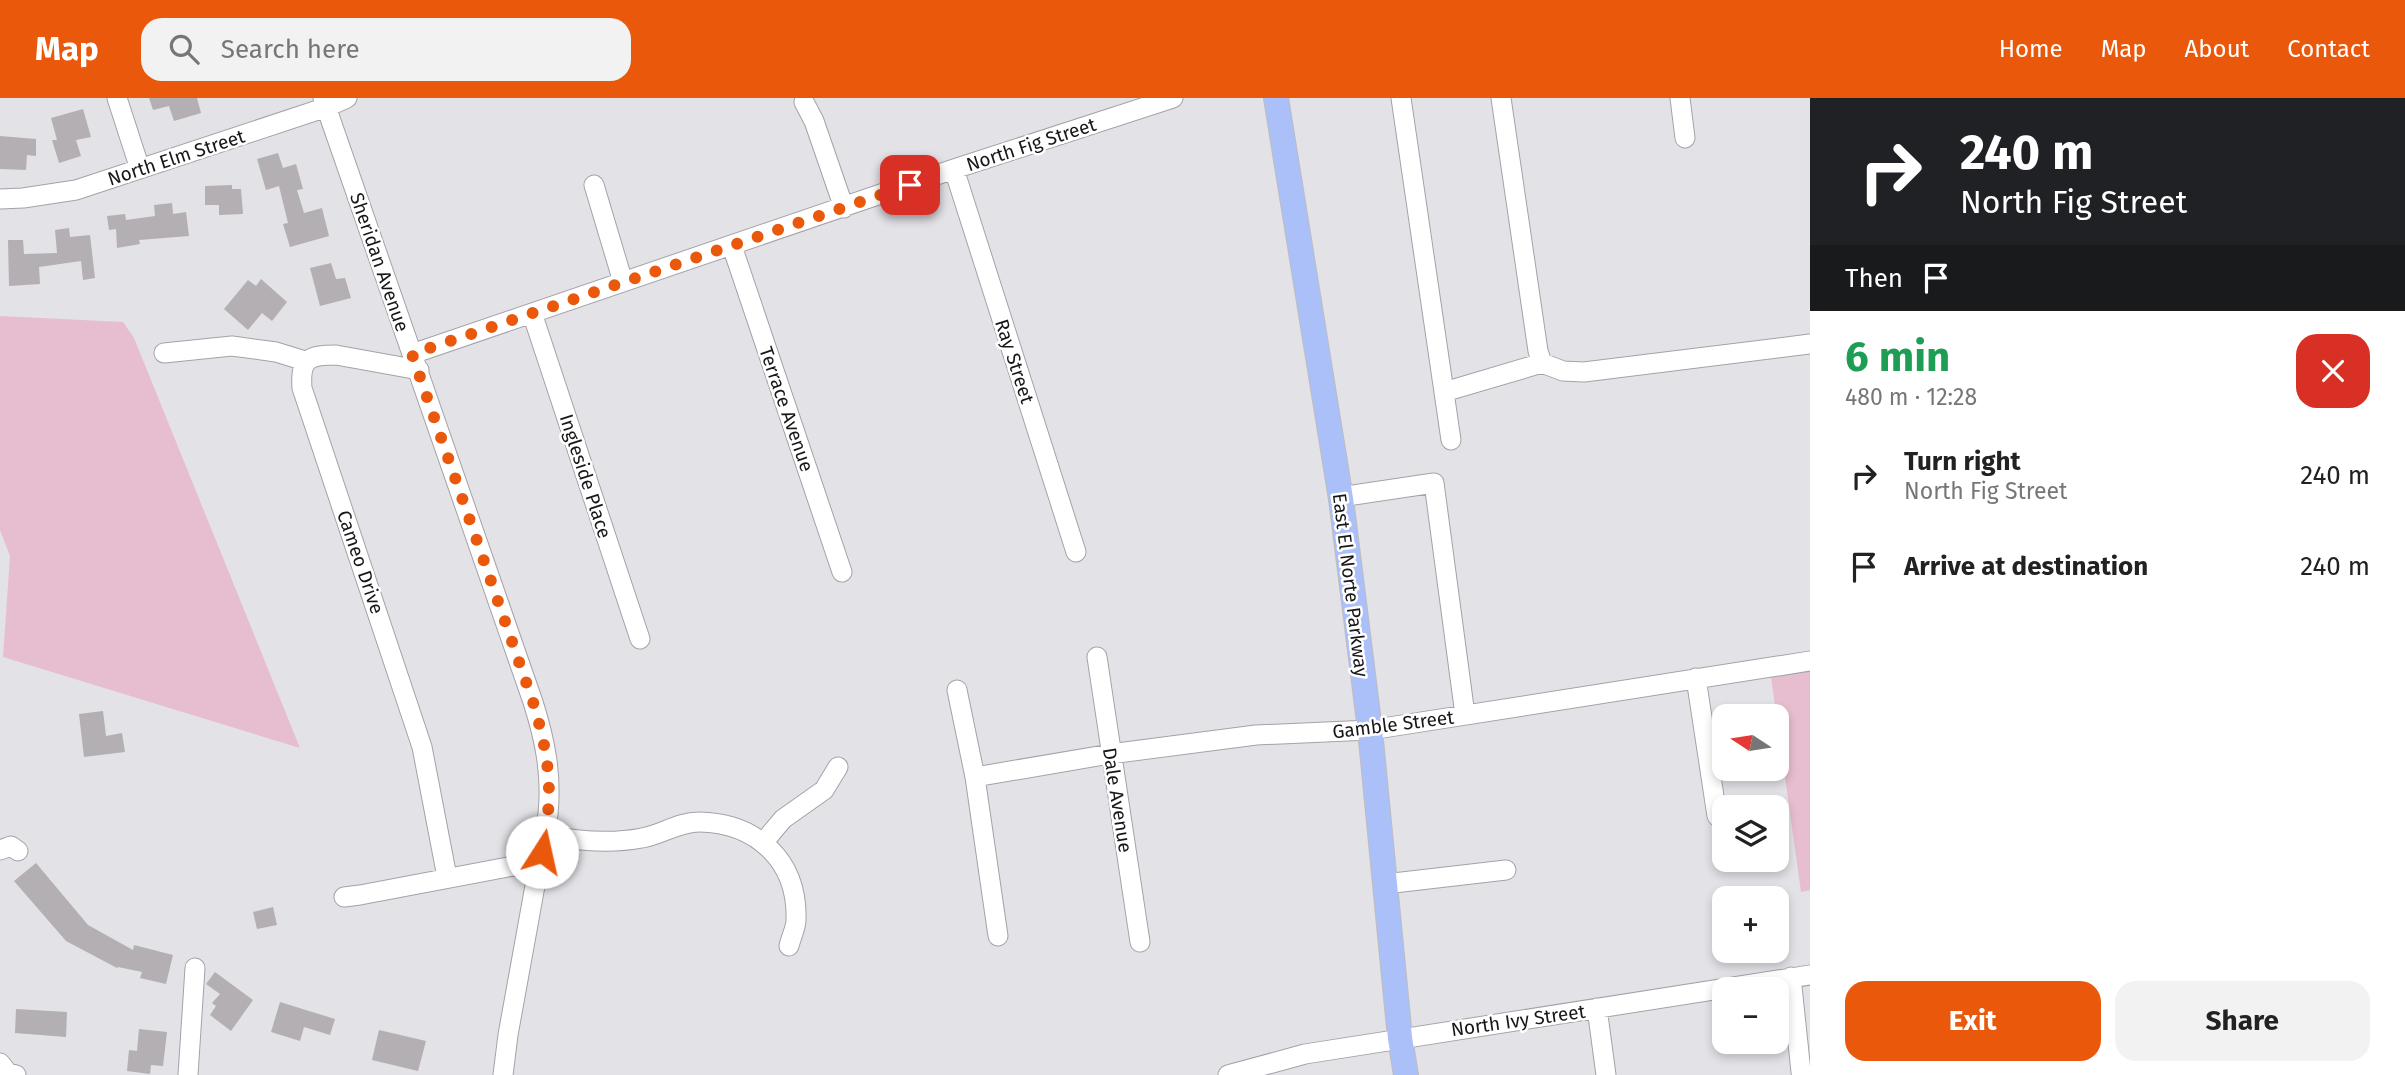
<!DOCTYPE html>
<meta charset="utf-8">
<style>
:root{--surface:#fff;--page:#f2f2f2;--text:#222;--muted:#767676;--accent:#ea580c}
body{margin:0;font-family:"Fira Sans",sans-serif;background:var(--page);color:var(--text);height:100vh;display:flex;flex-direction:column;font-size:26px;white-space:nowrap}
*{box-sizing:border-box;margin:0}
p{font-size:23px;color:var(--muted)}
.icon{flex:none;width:38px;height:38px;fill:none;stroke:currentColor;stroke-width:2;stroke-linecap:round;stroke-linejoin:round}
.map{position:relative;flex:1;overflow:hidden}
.details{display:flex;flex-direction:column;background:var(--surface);width:595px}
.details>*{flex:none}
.hud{background:#202124;color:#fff;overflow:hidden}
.needle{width:46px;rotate:282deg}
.controls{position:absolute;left:1712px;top:606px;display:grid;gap:14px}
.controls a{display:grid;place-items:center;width:77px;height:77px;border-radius:14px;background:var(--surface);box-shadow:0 4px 10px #0003;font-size:35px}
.pin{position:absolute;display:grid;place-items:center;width:60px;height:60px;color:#fff;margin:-30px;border-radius:14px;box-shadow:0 4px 10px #0006}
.me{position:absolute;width:77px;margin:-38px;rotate:10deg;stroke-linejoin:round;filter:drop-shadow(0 0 5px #0008)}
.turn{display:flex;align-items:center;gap:24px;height:147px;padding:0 35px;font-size:32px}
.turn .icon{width:91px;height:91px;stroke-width:2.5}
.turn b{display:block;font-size:49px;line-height:60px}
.then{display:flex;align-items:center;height:66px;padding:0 35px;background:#0003;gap:14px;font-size:26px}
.round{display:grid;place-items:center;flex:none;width:74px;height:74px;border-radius:21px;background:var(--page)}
.headline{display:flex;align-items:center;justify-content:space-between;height:119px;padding:0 35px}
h1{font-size:42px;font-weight:700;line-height:52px;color:#1e9e55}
.action{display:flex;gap:14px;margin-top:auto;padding:14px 35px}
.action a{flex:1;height:80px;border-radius:21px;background:var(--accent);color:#fff;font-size:28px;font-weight:700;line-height:80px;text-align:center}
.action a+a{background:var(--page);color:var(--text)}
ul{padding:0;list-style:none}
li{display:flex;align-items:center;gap:21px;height:91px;padding:0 35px}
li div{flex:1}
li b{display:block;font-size:26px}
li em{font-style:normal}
header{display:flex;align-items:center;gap:42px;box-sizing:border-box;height:98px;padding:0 35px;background:var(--accent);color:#fff}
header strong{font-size:33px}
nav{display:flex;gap:38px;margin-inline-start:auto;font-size:24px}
.search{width:490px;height:63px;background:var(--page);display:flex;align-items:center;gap:18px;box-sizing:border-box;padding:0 24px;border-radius:21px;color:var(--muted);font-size:26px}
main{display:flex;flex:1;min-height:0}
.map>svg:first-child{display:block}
</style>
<header>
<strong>Map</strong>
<div class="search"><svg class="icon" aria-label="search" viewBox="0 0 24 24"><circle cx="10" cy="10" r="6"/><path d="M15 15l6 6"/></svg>Search here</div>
<nav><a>Home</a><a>Map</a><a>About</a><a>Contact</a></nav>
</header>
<main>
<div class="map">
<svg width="1810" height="977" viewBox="0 0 1810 977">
<rect width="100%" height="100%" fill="#e3e2e7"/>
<path fill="#e7becf" d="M0,218L123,224L134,240L300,650L3,559L10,458L0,432Z
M1810,573V792L1801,794L1771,579Z"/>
<path fill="#b3afb3" d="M149,0H197L201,15L174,23L169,8L153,12Z
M83,11L91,39L76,42L81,58L59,65L52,42H57L51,20Z
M0,38L36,41V58L27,57L26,72L0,71Z
M278,55L283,70L296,66L303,91L297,92L304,115L322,110L329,138L290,149L283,126L288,125L279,88L266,92L257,61Z
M232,87V91H241L243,116L219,117V107H205V88Z
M172,105L173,116L186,114L189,138L139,142L140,146L117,150L116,131L109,132L107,118L125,116L126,122L155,118L154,107Z
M69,130L70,139L90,137L95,180L83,182L81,163L39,169L40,186L9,188L8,142H23L24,156L57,155L55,132Z
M331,165L336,181L345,180L351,200L320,208L310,170Z
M261,181L287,204L272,223L262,215L248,232L224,211L248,182L256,188Z
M103,613L106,638L122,635L125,654L84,659L79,616Z
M36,765L88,827L133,852L134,847L173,857L166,886L140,880L142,874L118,869L117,870L66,843L14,783Z
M273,809L277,827L257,831L253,814Z
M215,874L253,902L231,933L210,917L216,908L212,905L220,896L206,886Z
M280,904L335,921L330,937L304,929L300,943L271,934Z
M16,911L67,914L66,939L15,935Z
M139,931L167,934L163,968L151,967L150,976L127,973L129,952L137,953Z
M379,932L426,943L418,973L372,962Z"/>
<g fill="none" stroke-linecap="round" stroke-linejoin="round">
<defs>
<path id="minor" d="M117,0L140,71
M323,0L533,604C545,642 552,676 548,716L508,937L503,977
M1401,0L1451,342
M1501,0L1538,253L1542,265
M1680,0L1685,40
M804,4L814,23L844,110
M954,71L1076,454
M594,87L623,184
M0,101L23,100L76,92L327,9L347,0
M732,148L842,474
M532,215L640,541
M164,255L232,248L276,254L305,263
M412,256L954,71L1173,0
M1542,265L1563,273L1584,274L1810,246
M419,272L336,257C308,257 300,261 302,290L422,649L447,779
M1444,294L1542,265
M1340,399L1434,385L1465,617
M1097,559L1140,844
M1696,580L1717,718
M957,592L975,679L998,838
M975,679L1110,656L1256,637L1370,632L1810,563
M545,737C576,743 611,746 642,740C661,737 678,724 699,724C757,725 798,763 796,822C796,830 791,839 789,848
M763,745L783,721L824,692L838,669
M0,752L11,748L18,753
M1385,786L1506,772
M344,799L360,797L513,768L538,772
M1791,879L1801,974
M1597,910L1606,977
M0,965L8,975L16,977
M188,977L195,870
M1228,977L1305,956L1810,877"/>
<path id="major" d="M1276,0L1341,401L1370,632L1400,940L1406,977"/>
</defs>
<use href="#minor" stroke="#a4a2a8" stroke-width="21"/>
<use href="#major" stroke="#bebebe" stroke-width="26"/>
<use href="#minor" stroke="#fff" stroke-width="19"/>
<use href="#major" stroke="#abbff8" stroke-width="24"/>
</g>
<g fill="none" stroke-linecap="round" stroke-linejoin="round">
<path stroke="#ea580c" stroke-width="12" stroke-dasharray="0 21.6" d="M542,754C554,696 550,661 533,604L412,256L910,87"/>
</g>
<g text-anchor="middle" stroke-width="5" stroke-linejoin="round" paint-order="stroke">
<g font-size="19" fill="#171618" stroke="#fff">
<text transform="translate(1031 46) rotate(-18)" y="7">North Fig Street</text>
<text transform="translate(176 59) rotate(-18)" y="7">North Elm Street</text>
<text transform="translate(380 164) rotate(71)" y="7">Sheridan Avenue</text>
<text transform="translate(1015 263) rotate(72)" y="7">Ray Street</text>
<text transform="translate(787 311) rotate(71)" y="7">Terrace Avenue</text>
<text transform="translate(586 378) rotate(72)" y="7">Ingleside Place</text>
<text transform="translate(361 464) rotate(71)" y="7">Cameo Drive</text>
<text transform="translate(1351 487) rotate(83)" y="7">East El Norte Parkway</text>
<text transform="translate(1393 626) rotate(-7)" y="7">Gamble Street</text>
<text transform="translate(1118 702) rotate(81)" y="7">Dale Avenue</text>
<text transform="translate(1518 922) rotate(-8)" y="7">North Ivy Street</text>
</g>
</g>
</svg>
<div class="controls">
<a><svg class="needle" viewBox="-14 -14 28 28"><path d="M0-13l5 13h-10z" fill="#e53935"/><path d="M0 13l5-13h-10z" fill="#767676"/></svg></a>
<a><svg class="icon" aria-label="layers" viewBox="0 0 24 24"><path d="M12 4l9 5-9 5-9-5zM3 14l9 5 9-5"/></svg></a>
<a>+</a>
<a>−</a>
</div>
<div class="pin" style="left:910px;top:87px;background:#d93025"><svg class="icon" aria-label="arrive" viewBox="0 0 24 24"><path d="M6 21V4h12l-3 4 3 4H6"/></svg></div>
<svg class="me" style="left:542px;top:754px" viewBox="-20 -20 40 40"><circle r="19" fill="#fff"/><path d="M0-13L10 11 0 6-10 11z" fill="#ea580c"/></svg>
</div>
<section class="details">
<div class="hud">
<div class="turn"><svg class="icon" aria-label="right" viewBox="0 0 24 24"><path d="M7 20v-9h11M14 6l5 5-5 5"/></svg><div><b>240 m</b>North Fig Street</div></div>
<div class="then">Then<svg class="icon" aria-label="arrive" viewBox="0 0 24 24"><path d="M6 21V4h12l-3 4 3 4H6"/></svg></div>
</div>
<div class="headline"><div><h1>6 min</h1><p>480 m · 12:28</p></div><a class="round" style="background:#d93025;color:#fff"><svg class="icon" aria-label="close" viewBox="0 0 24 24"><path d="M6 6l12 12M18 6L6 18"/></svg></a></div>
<ul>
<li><svg class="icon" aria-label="right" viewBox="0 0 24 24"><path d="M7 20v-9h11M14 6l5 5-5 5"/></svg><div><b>Turn right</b><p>North Fig Street</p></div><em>240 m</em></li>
<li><svg class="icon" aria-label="arrive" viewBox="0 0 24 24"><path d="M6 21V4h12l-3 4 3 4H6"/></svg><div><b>Arrive at destination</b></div><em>240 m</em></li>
</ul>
<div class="action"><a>Exit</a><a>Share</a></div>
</section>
</main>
